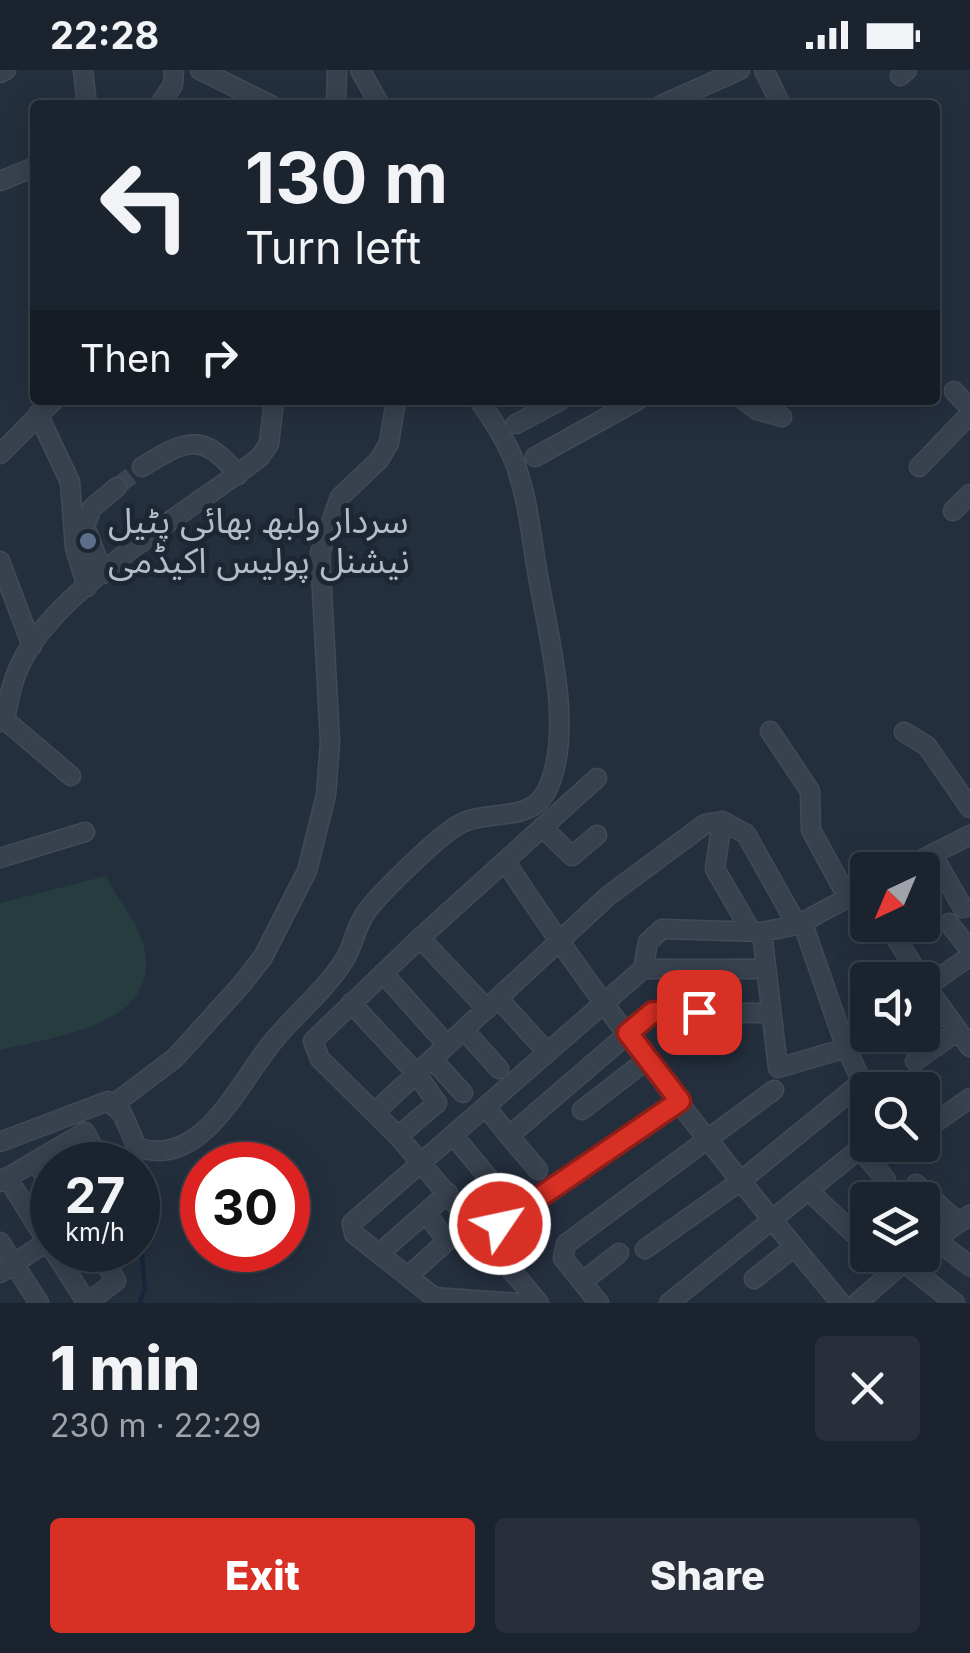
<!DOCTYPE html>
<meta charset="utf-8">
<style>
:root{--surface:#1b232e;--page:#282f3a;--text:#f1f3f6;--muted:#a0a4aa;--line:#39404a;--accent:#d93025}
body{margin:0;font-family:Inter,"Noto Sans Arabic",sans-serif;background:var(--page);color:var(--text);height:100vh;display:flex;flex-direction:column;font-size:38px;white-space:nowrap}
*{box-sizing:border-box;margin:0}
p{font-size:32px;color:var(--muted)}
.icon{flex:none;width:55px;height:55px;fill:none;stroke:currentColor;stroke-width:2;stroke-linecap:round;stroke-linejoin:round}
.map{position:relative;height:1233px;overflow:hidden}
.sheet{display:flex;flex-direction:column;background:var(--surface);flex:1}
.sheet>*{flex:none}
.hud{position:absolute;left:30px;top:30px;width:910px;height:305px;border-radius:10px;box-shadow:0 5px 25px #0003,0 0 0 2px var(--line);background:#1b232e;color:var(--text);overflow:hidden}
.needle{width:65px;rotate:224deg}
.tools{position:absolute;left:850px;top:782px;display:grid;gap:20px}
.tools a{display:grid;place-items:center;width:90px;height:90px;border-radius:10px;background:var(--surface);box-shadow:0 5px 25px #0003,0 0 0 2px var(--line);font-size:50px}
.speed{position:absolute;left:30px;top:1072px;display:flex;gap:20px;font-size:50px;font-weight:700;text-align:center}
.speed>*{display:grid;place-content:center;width:130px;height:130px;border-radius:50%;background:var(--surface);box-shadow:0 5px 25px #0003,0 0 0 2px var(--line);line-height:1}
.speed small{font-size:25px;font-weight:400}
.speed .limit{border:15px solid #d22;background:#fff;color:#111}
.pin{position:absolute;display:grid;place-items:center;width:85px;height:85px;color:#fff;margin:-42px;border-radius:20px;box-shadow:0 5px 15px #0006}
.me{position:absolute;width:110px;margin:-55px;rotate:56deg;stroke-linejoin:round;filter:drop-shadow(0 0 8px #0008)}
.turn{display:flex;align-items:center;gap:35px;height:210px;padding:0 50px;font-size:45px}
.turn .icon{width:130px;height:130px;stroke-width:2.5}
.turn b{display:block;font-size:70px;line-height:85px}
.then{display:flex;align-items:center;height:95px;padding:0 50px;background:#0003;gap:20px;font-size:38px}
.round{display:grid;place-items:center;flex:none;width:105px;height:105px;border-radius:10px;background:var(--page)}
.overview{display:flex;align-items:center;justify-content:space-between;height:170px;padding:0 50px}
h1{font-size:60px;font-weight:800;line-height:75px}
.cta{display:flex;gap:20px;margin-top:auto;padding:20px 50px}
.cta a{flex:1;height:115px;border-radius:10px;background:var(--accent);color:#fff;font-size:40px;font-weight:800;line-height:115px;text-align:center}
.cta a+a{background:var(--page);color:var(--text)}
.status{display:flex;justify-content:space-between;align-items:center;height:70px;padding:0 50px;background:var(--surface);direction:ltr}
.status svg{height:28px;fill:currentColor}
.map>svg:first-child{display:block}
</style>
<div class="status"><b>22:28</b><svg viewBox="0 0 49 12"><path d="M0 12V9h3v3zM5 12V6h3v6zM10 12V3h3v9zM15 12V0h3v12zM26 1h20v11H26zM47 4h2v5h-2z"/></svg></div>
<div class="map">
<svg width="970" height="1233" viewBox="0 0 970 1233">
<rect width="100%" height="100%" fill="#242f3e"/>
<path fill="#263c3f" d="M106,806C116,828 133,845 141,867C172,954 57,966 0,980V833Z"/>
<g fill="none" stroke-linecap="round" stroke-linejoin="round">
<path stroke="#17263c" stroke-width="4" d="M138,1134L145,1218L140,1233"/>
<path stroke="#3a4453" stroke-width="18" stroke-dasharray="18 9" stroke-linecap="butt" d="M117,417L142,397"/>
<defs>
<path id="minor" d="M83,0L87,35
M200,0L271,35
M360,0L380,35
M764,0L781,35
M0,3L6,0
M900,6L907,0
M159,35L173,15L174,0
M336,35L337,0
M661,35L740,0
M0,111L35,97
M954,321L970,338
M744,330L757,340L782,347
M38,344L70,412L75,478L87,517
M516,354L561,330
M0,384L54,330
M535,387L638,330
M142,397C185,370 203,361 238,405
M919,397L970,344
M953,441L970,424
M0,491L32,576
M103,504L85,456L92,438L117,417
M5,650C9,629 12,610 22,591C59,516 193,439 260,387L269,374L274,330
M0,652L5,650L71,706
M770,661L810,721L811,760L848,828
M904,662L927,676L970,738
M722,751L715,799L751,861
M542,757L572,786L597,765
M932,784L963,838
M0,788L85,762
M505,791C606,945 723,1092 841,1233
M901,800L970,765
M949,853L970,880
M803,854L846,978L867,1022
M888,855L922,910
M762,862L778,998L846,978L868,962
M420,868L487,939
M643,899L648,872L662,859L762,862L797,855L868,817
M383,903L447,975
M922,911L970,977
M922,920L970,886
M498,928L547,982
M351,933L416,1003L437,1033L398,1066
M464,960L499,999
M432,989L463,1023
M915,991L958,961
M114,1034L175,988L242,914L263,887L307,801L326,725L330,672L320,483L340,427L379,390L389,373L396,330
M486,1037L509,1066L653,942L770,943
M582,1040L648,989
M375,1042L608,826L705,754L722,751L746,764L797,855
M922,1062L970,1028
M453,1065L517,1142
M509,1066L538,1100
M0,1072L108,1031L122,1043L137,1077C203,1101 241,1008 275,969C297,943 327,918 345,889C354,874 356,855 367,841C381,822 442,762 462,753C491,739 532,754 548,718C575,658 547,562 537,500C531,465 528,430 516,396C508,373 493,350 479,330
M893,1075L896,1081L904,1075
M860,1079L886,1110
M35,1091L52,1116
M7,1107L52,1180
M0,1112L85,1062L103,1095
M916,1114L959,1153
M809,1121L868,1177
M484,1165L680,1031
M936,1170L970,1196
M0,1172L39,1233
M922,1178L970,1145
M645,1179L742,1110L862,1012
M53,1180L87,1233L116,1211L97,1180
M381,1182L448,1123
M902,1191L955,1233
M0,1203L52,1168
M408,1206L447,1171L426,1143
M754,1209L794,1177
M582,1212L619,1183
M517,1233L434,1227L354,1164L352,1153L643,899H764
M539,1233L398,1066L320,989L313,971L420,868L597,708
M599,1233L563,1188L566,1174L774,1020
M669,1233L868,1072
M857,1233L912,1185"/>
</defs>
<use href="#minor" stroke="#414a57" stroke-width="21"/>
<use href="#minor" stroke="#38414e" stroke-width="18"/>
</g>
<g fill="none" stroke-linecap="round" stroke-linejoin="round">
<defs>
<path id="route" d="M500,1154L680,1031L628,963L653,942H699"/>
</defs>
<use href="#route" stroke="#8d1f18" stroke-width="25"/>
<use href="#route" stroke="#d93025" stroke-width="18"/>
</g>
<circle fill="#5c6f8a" stroke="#1d2633" stroke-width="4" cx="88" cy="471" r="10"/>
<g text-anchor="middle" stroke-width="10" stroke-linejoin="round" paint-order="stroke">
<g font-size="35" fill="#b4bcc9" stroke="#1d2633" text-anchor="start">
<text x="108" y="463">سردار ولبھ بھائی پٹیل<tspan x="108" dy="40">نیشنل پولیس اکیڈمی</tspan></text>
</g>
</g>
</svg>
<div class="tools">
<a><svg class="needle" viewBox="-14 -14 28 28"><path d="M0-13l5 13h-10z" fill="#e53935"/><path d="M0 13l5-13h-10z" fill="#a0a4aa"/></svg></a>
<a><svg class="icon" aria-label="sound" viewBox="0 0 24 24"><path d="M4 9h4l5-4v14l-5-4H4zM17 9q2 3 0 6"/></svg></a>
<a><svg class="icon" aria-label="search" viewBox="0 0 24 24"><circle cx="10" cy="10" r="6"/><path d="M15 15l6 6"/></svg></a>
<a><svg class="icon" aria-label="layers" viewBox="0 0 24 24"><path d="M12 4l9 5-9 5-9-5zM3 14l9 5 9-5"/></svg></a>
</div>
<div class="speed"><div>27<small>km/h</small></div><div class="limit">30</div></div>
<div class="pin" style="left:699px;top:942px;background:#d93025"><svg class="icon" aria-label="arrive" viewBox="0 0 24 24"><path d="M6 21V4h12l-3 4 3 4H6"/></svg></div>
<svg class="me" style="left:500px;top:1154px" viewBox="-20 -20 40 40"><circle r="17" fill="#d93025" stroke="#fff" stroke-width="3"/><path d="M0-11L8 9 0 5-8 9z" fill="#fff"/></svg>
<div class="hud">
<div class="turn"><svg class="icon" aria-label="left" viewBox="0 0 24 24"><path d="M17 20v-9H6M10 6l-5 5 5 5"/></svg><div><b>130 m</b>Turn left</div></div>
<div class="then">Then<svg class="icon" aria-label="right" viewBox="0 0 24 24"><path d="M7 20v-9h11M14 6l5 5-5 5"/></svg></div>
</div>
</div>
<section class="sheet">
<div class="overview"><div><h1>1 min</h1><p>230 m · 22:29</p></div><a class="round"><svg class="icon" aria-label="close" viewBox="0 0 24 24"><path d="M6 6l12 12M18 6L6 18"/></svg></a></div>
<div class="cta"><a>Exit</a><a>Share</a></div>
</section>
